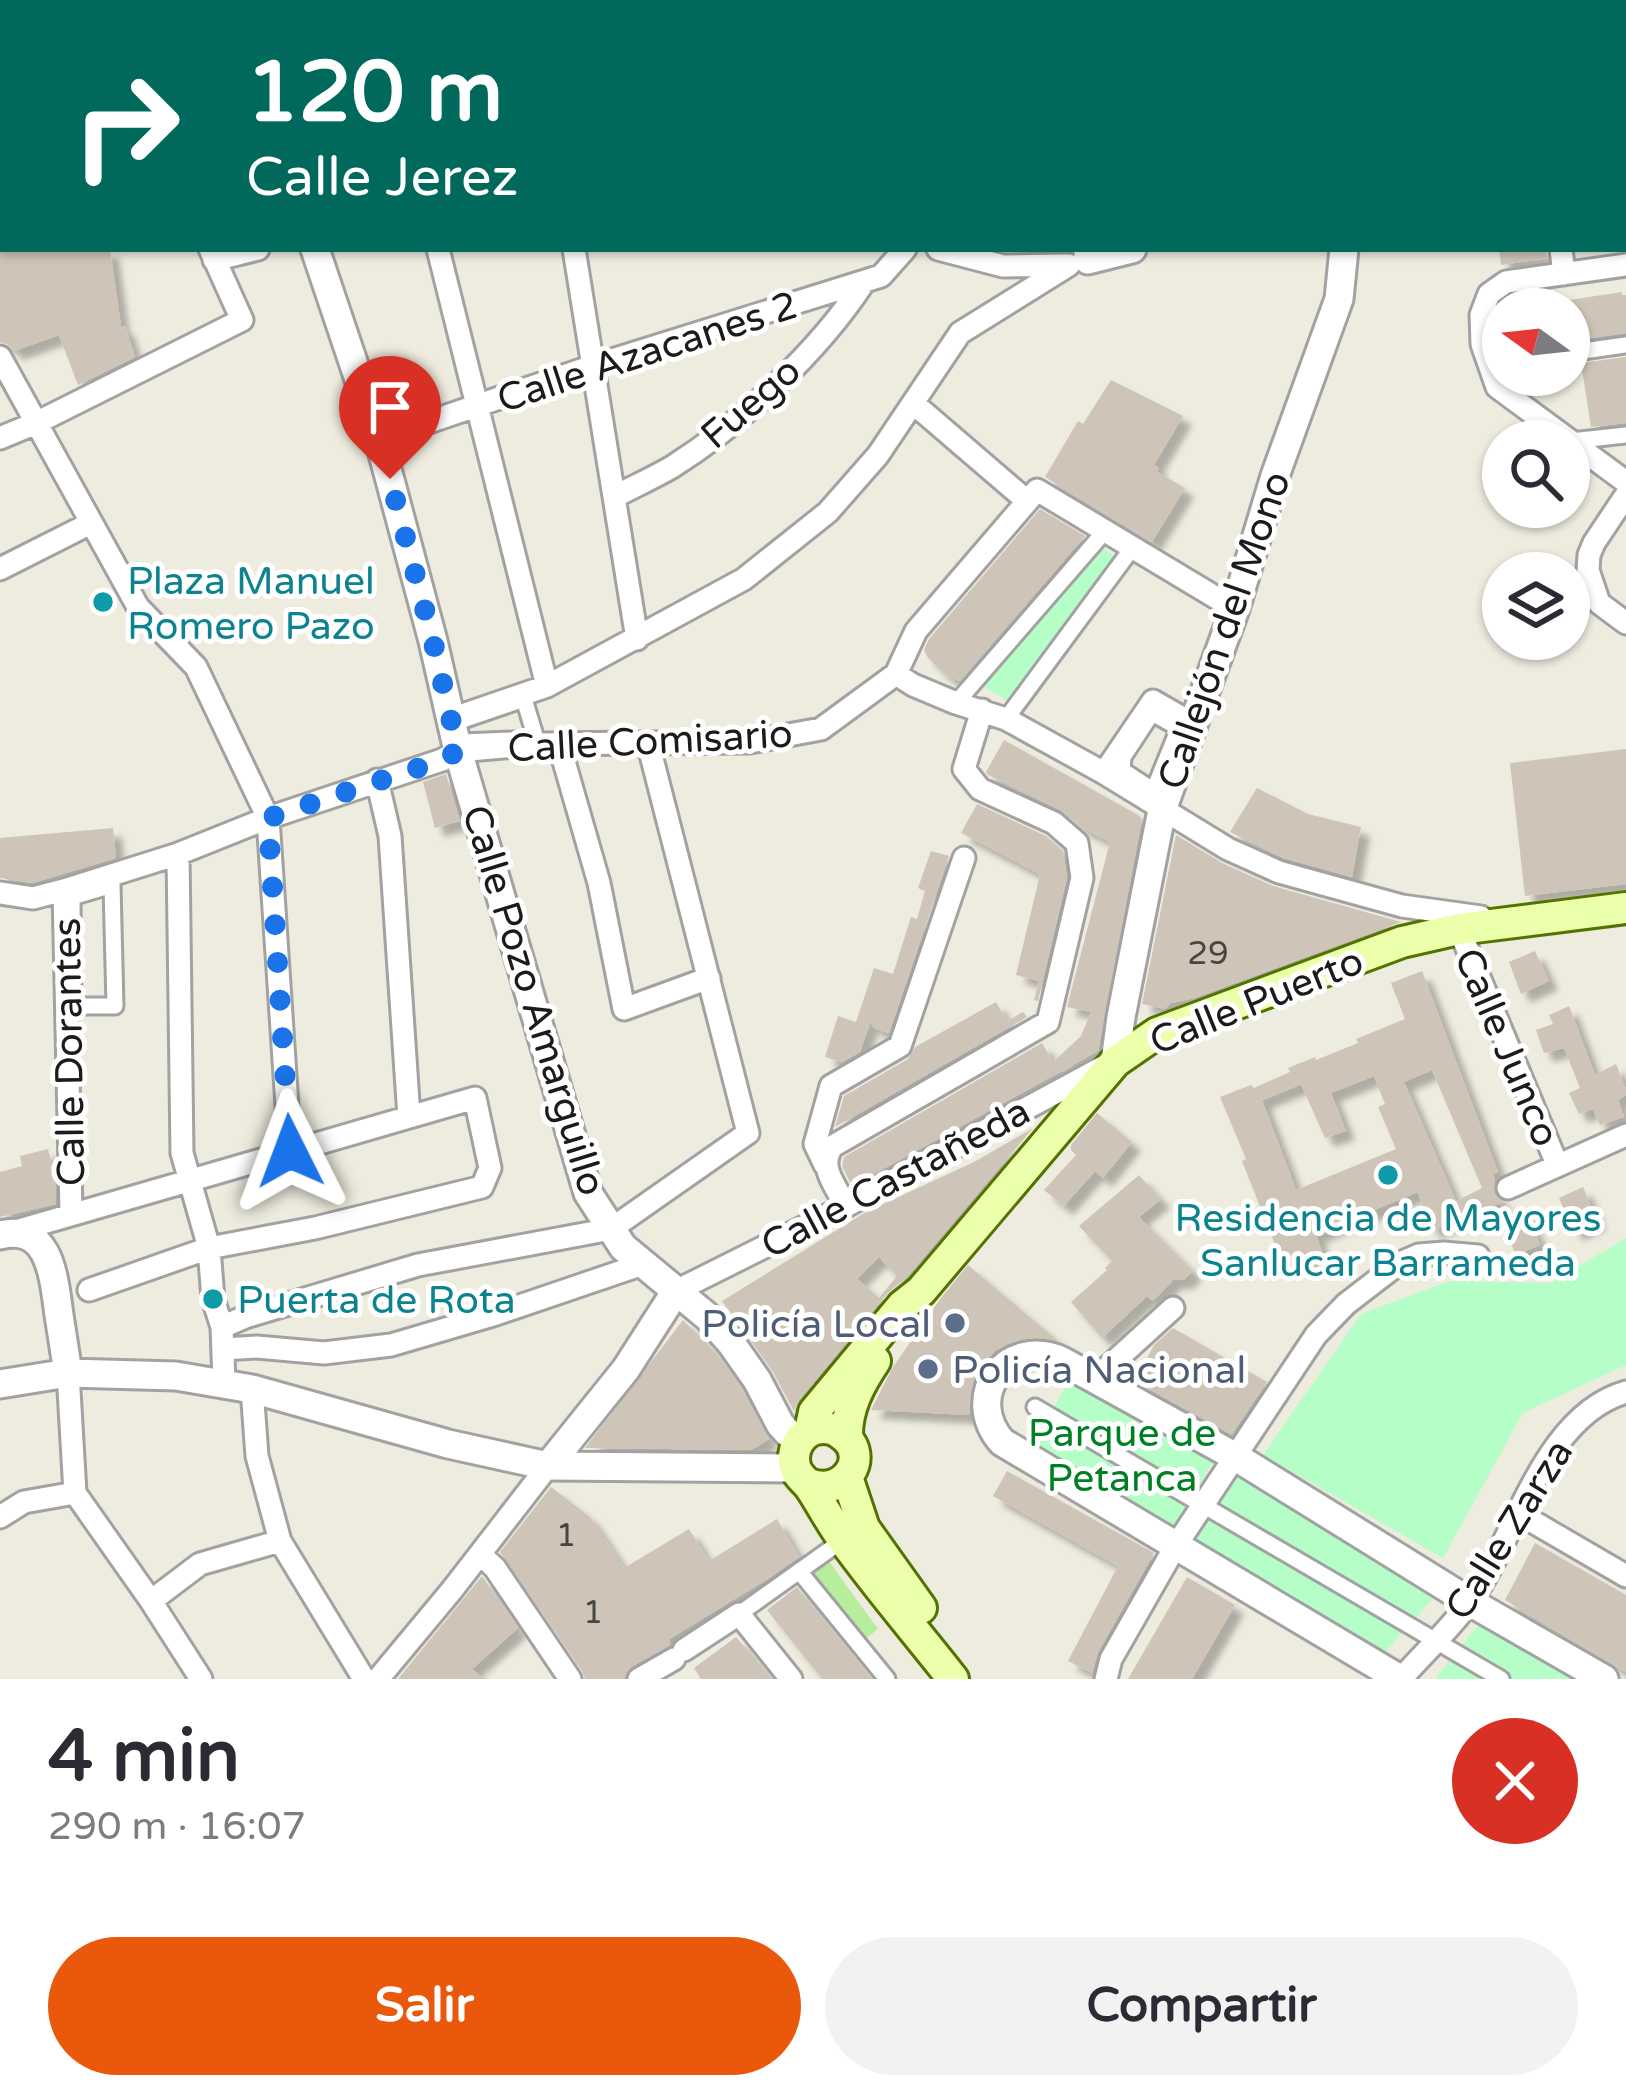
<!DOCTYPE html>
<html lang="es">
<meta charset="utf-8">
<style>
:root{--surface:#fff;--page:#f2f2f3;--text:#2b2b33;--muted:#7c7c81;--accent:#ea580c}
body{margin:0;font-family:"Varela Round",sans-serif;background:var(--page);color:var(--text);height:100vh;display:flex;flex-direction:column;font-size:45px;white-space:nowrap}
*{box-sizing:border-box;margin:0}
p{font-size:39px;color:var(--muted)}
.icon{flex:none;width:66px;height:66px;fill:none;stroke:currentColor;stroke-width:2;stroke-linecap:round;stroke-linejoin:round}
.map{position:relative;height:1679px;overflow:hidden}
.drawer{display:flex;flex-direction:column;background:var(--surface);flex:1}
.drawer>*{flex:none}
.hud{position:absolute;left:0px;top:0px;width:1626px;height:252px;box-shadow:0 3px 9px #0004;background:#00695c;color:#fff;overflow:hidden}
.needle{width:78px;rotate:285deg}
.buttons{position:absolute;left:1482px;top:288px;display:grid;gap:24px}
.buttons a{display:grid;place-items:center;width:108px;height:108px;border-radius:50%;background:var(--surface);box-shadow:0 3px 9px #0004;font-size:60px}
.pin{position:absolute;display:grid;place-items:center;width:102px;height:102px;color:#fff;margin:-123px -51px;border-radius:50% 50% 50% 0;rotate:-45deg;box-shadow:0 0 12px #0007}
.pin .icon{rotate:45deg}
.me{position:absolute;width:132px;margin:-66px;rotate:357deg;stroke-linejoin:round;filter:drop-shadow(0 0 9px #0008)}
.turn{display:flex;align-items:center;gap:42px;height:252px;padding:0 48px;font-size:54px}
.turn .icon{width:156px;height:156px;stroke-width:2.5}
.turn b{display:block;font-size:84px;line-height:102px}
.round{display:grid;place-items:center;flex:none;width:126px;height:126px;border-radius:63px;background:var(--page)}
.overview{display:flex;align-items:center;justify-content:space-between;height:204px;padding:0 48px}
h1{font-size:72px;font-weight:800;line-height:90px}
.primary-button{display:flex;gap:24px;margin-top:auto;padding:24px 48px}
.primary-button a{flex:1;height:138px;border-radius:72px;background:var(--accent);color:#fff;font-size:48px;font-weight:800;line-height:138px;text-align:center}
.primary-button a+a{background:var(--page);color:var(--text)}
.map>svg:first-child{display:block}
</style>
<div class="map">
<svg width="1626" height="1679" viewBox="0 0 1626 1679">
<defs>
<filter id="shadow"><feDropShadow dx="9" dy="9" stdDeviation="3" flood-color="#0004"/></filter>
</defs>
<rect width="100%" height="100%" fill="#eeebdf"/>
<path fill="#b7ee9e" d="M828,1560L878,1629L860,1643L810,1574Z"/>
<path fill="#b5fec8" d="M1104,549L1115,556L1014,705L978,683Z
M1626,1238V1365L1523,1413L1443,1558L1263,1455L1361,1314L1449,1281L1551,1283Z
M1073,1374L1215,1458L1171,1534L1029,1450Z
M1239,1474L1440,1591L1380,1658L1191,1548Z
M1482,1620L1584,1679H1435Z"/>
<path fill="#cec5b8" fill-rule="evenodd" filter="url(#shadow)" d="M0,249H110L121,326H125L135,357L78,385L59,335L14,351L9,345L0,342Z
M1499,249H1546L1547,258L1501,265Z
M1622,292V295H1626V333L1577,340L1576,334L1569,335V300Z
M1626,357V423L1591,427L1581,363Z
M1111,380L1183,416L1154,465L1159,468L1157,472L1185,488L1152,542L1045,477L1078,421L1083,424Z
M1040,509L1085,536L960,681L946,675L928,658L924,650L929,639Z
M1004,740L1138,815L1142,819L1098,1051L852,1186L842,1166L844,1157L1042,1043L1053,1062L1081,1036L1091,1012L1067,1007L1110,842L1081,827L1061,810L988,775L986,772Z
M1626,749V884L1525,896L1510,763Z
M446,774L460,821L435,828L423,782Z
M1257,788L1308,814L1361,827L1352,877L1284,858L1230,832Z
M977,804L1046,836L1063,851L1067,877L1038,1001L1034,1000L1039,981L1016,975L1040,874L961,833Z
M113,828L116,858L32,883L0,878V838Z
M1176,835L1222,863L1273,886L1401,922L1194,998L1171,1003L1165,1009L1142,1004Z
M931,851L949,856L889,1033L874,1028L870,1021L860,1052L842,1062L825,1057L838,1016L856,1022L874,968L893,974L911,917L917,919L925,891L918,888Z
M1535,951L1549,981L1521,994L1509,962Z
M1422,971L1498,1172L1493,1174L1495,1180L1494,1193L1504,1202L1431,1230L1418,1192L1316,1234L1322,1252L1284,1267L1242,1161L1246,1159L1220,1097L1251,1085L1254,1088L1290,1072L1288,1068L1315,1057L1316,1060L1358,1043L1356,1039L1405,1019L1391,983ZM1432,1070L1482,1188L1456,1201L1404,1082ZM1374,1076L1385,1104L1378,1107L1396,1149L1296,1190L1262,1100L1301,1084L1325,1138L1346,1131L1331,1093Z
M996,1002L1007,1021L1023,1012L1027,1017L835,1127L844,1096L908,1059L915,1047Z
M1569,1006L1595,1075L1616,1064L1626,1090V1095L1618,1100L1624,1117L1600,1125L1593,1109L1579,1114L1569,1093L1580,1088L1564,1048L1544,1053L1536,1030L1553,1024L1549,1015Z
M1097,1113L1132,1142L1103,1178L1095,1171L1064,1206L1044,1190L1076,1155L1071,1150V1145Z
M1033,1128L907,1277L887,1294L799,1400L794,1411L772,1370L722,1301L866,1212L976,1161ZM879,1257L897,1276L879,1298L857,1279Z
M48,1149L55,1179L56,1204L0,1217V1172L22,1166L20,1156Z
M1139,1175L1161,1199L1139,1217L1193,1271L1184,1280H1173L1153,1301L1147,1296L1102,1338L1071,1302L1107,1270L1105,1268L1112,1261L1079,1226Z
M1583,1187L1597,1221L1574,1232L1559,1198Z
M1526,1211L1540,1245L1516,1255L1502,1222Z
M968,1265L1057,1340L1022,1339L996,1350L981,1366L973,1382L969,1415L871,1410L893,1367L941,1298Z
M683,1320L717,1354L742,1389L769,1439L751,1450L585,1448Z
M1173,1328L1267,1382L1232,1434L1135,1381L1154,1345Z
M1007,1471L1154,1553L1098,1652L1092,1673L1068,1661L1118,1566L993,1496Z
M551,1487L590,1517L624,1568L689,1529L709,1561L777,1519L799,1557L766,1580L669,1639L670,1645L631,1667L624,1679H585L582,1671L500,1552Z
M1535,1543L1626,1595V1672L1505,1600Z
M482,1576L518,1628L472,1669L484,1679H398Z
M1187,1577L1235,1605L1192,1679H1128Z
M797,1587L872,1679H822L767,1610Z
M736,1637L772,1679H701L694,1668Z"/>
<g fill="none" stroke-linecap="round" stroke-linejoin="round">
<defs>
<path id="pedestrian" d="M1078,0L1080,3
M1193,0L1195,3
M1275,0L1277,3
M1124,3L1129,0
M1623,73H1626
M1569,353L1626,345
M1571,441L1626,435
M524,699L536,739L462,742L457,722Z
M956,703L1105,531
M1152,713L1179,728L1155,787H1148L1122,770L1123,757Z
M1006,719L1133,547
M112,885L115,1006H73L72,897Z
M1035,1407L1501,1679
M799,1571L887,1679
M739,1614L843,1540"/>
<path id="minor" d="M363,0L364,3
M792,3L797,0
M0,77L3,76
M0,226L3,225
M438,249L547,686
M574,249L637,639
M938,249L1003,266L1067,265
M1561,249L1564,274
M214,260L258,249
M1626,265L1506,282L1489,294L1481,315L1482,344L1497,387L1626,482
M0,357L138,607L196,667L268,818L290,1151
M913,403L1027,501
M0,438L36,423L242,320L210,249
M379,439L593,366L881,276L905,249
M1626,495L1594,543L1589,555L1588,570L1599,603L1626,623
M614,497C633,487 653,478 672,467C743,422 818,352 864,282
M0,569L91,523
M896,674L913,685L956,703L1006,719L1104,773L1228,849L1279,872L1402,906L1481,917
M451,719L547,686L744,579L828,512L878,455L960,333L1069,265
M559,744L599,883L624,1009L709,978
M1104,773L1153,701L1193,724
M377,780L390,836L409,1117
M178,854L182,1153L209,1248L213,1299L222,1327L224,1383
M64,890L71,1213
M0,893L33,898L64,890L178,854L268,818L442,760L458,751L539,744L750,742L821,729L896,674L916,631L1037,490L1235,609
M1459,929L1557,1164
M825,1165L815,1144L831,1086L900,1046L964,858
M1508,1188L1626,1135
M846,1206C836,1187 817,1165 833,1146L1048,1022L1082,878L1077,843L1054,823L980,789L964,769L982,710
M12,1232L475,1098L490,1168L482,1187L315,1228L209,1248L89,1290
M676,1291L846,1206L1103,1067
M222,1327L245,1317L418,1265L611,1229L748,1133L648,743
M224,1349L257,1347L324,1353L391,1345L493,1315L643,1264
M68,1373L75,1493L151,1601L201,1679
M1095,1379L1173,1308
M252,1389L257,1456L280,1541L364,1679
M1518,1513L1626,1576
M0,1517L24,1502L75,1493
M480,1554L495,1568L570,1679
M151,1601L200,1564L280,1541
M684,1650L739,1614L791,1679
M378,1679L452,1590L548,1466
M639,1679L674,1659
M1106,1679L1111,1659L1175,1547L1316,1335L1346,1304L1398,1264L1419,1255L1444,1253L1478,1256
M1401,1679C1423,1654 1449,1630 1469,1603C1516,1539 1542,1416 1626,1392"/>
<path id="tertiary" d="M225,0L226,3
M968,0L970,3
M1479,3L1485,0
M1623,161H1626
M315,249L379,439L433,641L458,751L588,1193L623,1247L709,1318L731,1343L757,1380L780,1424L788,1433L801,1439
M1088,249V260L1132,249
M1115,1062L1121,1017L1162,810L1235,609L1275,476L1339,299L1344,249
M0,1235C51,1222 54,1280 59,1315C62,1334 65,1354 68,1373
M0,1384L68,1373L176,1376L252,1389L448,1444L548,1466L795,1468
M548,1466L626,1369L676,1291
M1400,1679L1002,1442C962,1396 1007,1336 1062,1361L1236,1457L1470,1602L1604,1679"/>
<path id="secondary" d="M810,1431L814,1412L902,1306L921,1291L1115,1062L1157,1033L1402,942L1459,929L1626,908
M847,1438C846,1409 859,1385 875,1361
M847,1477L864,1528L921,1608
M809,1484C845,1498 872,1455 841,1434C834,1428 824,1427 815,1429C800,1434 791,1450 795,1466C797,1476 805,1480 810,1487C822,1505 832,1525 845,1542C879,1589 917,1633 953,1679"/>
</defs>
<use href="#pedestrian" stroke="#a2a2a2" stroke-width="21"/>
<use href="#minor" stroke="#a2a2a2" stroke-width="27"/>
<use href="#tertiary" stroke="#a2a2a2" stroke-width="33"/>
<use href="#secondary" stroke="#527300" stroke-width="36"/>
<use href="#pedestrian" stroke="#fff" stroke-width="15"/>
<use href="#minor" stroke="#fff" stroke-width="21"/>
<use href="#tertiary" stroke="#fff" stroke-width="27"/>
<use href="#secondary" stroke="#ecffab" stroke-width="30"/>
</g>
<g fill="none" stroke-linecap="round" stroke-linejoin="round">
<path stroke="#1a73e8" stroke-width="21" stroke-dasharray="0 37.8" d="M290,1151L268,818L442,760L458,751L433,641L390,479"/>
</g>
<g fill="#0f9aa8" stroke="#fff" stroke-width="4.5">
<circle cx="103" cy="602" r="12"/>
<circle cx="1388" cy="1175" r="12"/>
<circle cx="213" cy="1299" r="12"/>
</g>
<g fill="#5c6f8a" stroke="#fff" stroke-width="4.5">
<circle cx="955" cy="1323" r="12"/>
<circle cx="928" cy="1369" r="12"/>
</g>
<g text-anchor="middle" stroke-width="10" stroke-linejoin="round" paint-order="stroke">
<g font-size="33" fill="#484642">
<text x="1208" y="964">29</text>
<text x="566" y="1546">1</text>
<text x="593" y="1623">1</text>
</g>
<g font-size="39" fill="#1b1b1b" stroke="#fff">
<text transform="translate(647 351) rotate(-18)" y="14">Calle Azacanes 2</text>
<text transform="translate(750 402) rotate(-41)" y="14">Fuego</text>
<text transform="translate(1223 630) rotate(-71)" y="14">Callejón del Mono</text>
<text transform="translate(650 740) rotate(-3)" y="14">Calle Comisario</text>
<text transform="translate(535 1000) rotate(73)" y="14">Calle Pozo Amarguillo</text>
<text transform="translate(1256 1000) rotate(-22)" y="14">Calle Puerto</text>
<text transform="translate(1508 1047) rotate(67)" y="14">Calle Junco</text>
<text transform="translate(68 1052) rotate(-91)" y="14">Calle Dorantes</text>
<text transform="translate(895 1177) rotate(-28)" y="14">Calle Castañeda</text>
<text transform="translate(1508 1529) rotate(-58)" y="14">Calle Zarza</text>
</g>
<g font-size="39" fill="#0d838f" stroke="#fff" text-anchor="start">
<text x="127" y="594">Plaza Manuel<tspan x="127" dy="45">Romero Pazo</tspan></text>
<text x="1388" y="1231" text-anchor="middle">Residencia de Mayores<tspan x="1388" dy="45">Sanlucar Barrameda</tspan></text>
<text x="237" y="1313">Puerta de Rota</text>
</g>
<g font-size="39" fill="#4e5e75" stroke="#fff" text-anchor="end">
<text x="931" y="1337">Policía Local</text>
<text x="952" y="1383" text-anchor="start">Policía Nacional</text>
</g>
<g font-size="39" fill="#018023" stroke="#fff">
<text x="1122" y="1446">Parque de<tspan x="1122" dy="45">Petanca</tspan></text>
</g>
</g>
</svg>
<div class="buttons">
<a><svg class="needle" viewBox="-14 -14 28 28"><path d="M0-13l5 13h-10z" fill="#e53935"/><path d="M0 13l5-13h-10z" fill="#7c7c81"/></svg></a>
<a><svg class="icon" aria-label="search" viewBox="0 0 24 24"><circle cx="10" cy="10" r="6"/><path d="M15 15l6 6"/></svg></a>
<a><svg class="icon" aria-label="layers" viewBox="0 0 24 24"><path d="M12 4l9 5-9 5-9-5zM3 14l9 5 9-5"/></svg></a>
</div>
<div class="pin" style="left:390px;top:479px;background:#d93025"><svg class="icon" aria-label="arrive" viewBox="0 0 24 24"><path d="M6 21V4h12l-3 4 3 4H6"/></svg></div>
<svg class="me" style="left:290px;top:1151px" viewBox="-20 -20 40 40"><path d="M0-17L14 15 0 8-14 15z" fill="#1a73e8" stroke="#fff" stroke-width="4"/></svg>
<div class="hud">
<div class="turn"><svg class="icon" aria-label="right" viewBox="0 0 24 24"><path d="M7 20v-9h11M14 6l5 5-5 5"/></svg><div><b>120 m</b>Calle Jerez</div></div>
</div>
</div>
<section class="drawer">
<div class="overview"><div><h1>4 min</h1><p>290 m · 16:07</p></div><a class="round" style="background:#d93025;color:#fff"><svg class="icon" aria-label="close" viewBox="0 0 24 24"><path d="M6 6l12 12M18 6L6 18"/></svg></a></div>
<div class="primary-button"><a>Salir</a><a>Compartir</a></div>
</section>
